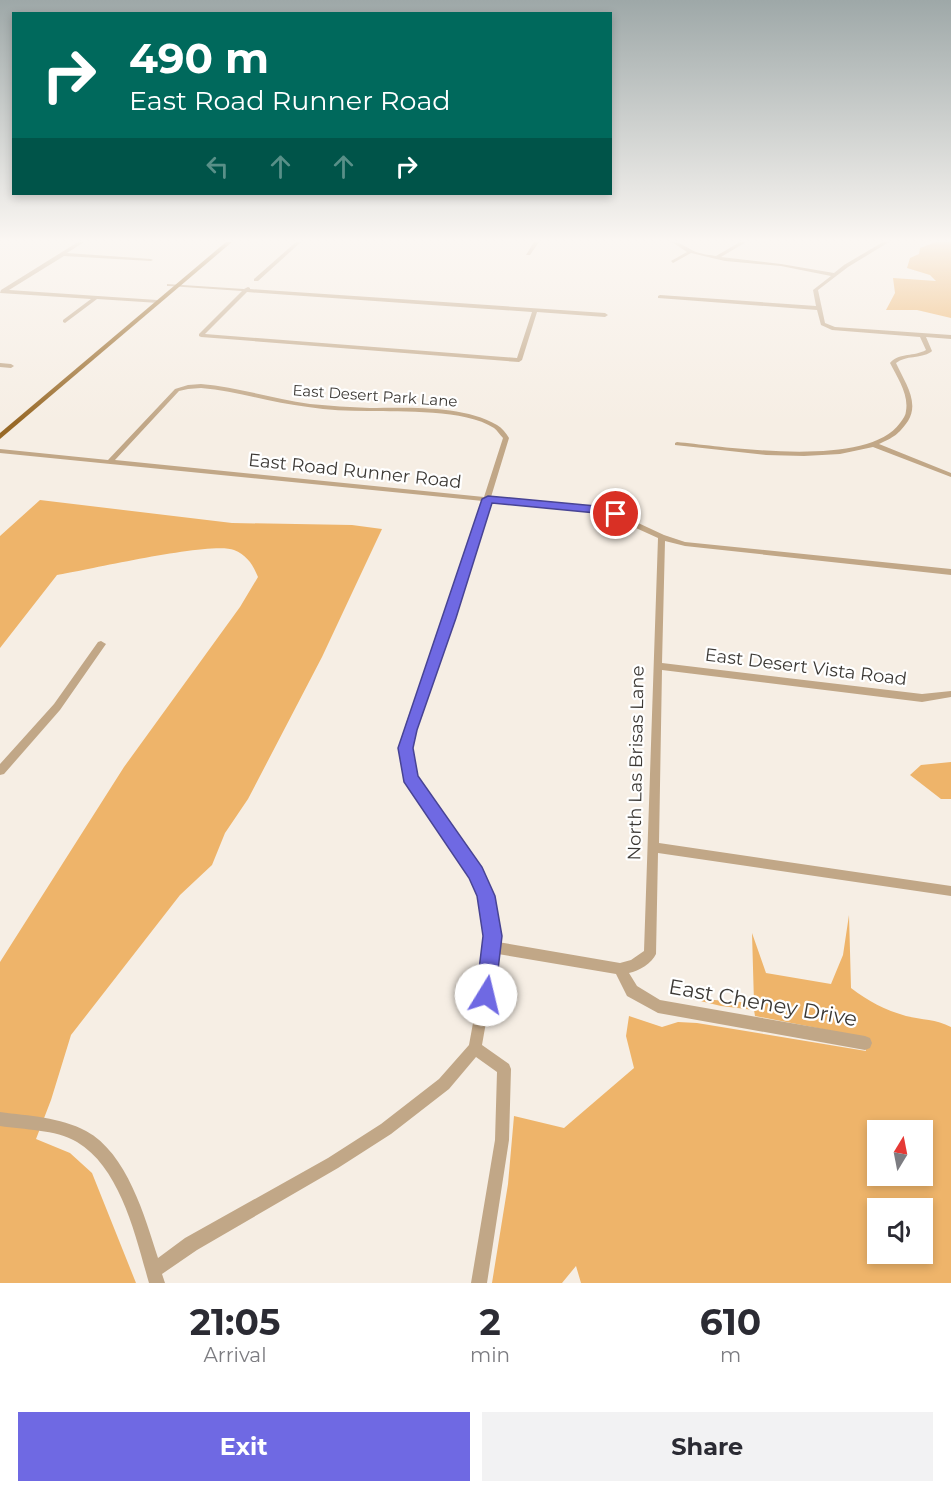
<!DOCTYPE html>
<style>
:root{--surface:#fff;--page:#f2f2f3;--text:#2b2b33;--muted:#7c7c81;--accent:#6f69e3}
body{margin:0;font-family:Montserrat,sans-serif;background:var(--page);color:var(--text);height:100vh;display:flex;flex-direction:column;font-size:22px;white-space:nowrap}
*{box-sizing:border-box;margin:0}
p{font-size:20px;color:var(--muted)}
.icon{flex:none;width:33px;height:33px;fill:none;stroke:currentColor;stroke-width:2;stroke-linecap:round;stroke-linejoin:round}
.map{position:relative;height:1283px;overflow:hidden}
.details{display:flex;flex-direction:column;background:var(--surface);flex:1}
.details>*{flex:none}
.banner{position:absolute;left:12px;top:12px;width:600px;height:183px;border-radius:0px;box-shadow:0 3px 9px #0003;background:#00695c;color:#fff;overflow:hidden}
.needle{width:39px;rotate:10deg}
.controls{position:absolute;left:867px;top:1120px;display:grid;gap:12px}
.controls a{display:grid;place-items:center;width:66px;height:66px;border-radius:0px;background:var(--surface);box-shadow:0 3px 9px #0003;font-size:30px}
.pin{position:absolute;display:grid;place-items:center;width:51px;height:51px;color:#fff;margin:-26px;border:3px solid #fff;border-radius:50%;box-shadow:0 2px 6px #0007}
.me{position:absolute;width:66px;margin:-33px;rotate:9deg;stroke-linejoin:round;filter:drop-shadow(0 0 4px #0008)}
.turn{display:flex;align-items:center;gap:21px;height:126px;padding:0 18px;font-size:27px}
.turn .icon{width:78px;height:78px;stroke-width:2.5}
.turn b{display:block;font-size:42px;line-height:51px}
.lanes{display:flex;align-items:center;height:57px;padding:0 18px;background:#0003;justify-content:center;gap:30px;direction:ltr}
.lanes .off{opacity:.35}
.eta{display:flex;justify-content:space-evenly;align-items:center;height:102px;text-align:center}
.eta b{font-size:36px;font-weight:700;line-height:42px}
.cta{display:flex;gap:12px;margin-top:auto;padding:12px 18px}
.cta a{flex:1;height:69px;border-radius:0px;background:var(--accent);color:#fff;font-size:24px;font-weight:700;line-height:69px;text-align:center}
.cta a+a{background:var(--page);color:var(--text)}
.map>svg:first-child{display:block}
</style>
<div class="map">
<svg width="951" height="1283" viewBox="0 0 951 1283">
<rect width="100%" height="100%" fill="#f6eee4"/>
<path fill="#eeb46a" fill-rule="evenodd" d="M936,242H951V318L917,310H886L895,293L893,278L936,281L930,275L907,268L910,258L919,254L920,248Z
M40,500L232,523L352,525L382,529L322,657L248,799L225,833L212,865L180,895L71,1035L51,1100L36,1139L70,1153L92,1173L136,1283H0V962L124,767L240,607L258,577C253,565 247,555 234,550C211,541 88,570 57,575L0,648V536Z
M951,762V799H941L910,775L921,765Z
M849,915L851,988C868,1001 885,1010 906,1016C922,1020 936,1019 951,1027V1283H581L576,1266L562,1283H492L508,1184L514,1116L564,1128L634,1068L626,1036L629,1016L662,1027L678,1022L697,1023L866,1051L863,1037L755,1016L754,1010L721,1006L688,998L754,1003L752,933L766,973L831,984L843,955ZM878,1131H922V1176H878ZM878,1209H922V1254H878Z"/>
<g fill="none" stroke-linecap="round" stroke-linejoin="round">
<path fill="#c1a787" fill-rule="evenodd" d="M78,242H84L67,253L151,259L153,260L151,261L64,256L9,290L157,300L159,301V303L97,299L65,323L63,322V320L91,299L0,293L1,290Z
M296,242H301L258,281H254V279Z
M534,242H539L530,255H526Z
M672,242C680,242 689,249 696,252C702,254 709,255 716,256L740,242H746L721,257L781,264L834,273L844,265L883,242H889L848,267L818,290L825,323L835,327L951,335V339L926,337L932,351L931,352C920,359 906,355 896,363C904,381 920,402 908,421C898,435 894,437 879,444L951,473V477L873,447L840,454L804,456L766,455L675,445V443L677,442C728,447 867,469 900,423C903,419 906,415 906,411C909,394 897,377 890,363C900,352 914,357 926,350L920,337L832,330L821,325L817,310L658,298V296L660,295L816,306L813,290L831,276L781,266L725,261L691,253L673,263L671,261L687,252Z
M167,284L244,289L248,287L250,288V289L605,313L608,315L605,317L537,312L522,360L519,362L201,337L199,336V334L242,291L169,286H167ZM247,292L532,312L517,358L205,334Z
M0,363L11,364L14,366L11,368L0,367Z
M201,384C238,387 273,399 310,404C330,406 350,407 370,408C408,408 462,405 497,425C502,428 506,433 509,438L491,497L596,508L621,515L664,535L685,542L951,569V575L685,546L665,541L662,663L922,694L951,691V697L922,702L662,670L659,843L951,886V896L658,853L656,954C652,963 639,971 629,973L637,986L660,1000L865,1036L870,1038L872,1043L870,1048L865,1050L658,1013L627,996L616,974L498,954L482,1045L509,1064L511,1069L509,1140L487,1283H471L495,1140L497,1072L476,1057L449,1089L391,1134L338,1168L197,1250L162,1274L165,1283H149C136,1238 121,1168 77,1142C55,1129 24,1130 0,1126V1112C29,1116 60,1117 86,1131C127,1153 145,1217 158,1258L185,1238L328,1158L381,1124L439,1079L469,1045L486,952L484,909L470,875L405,778L401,748L406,723L446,618L483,501L0,453V449L108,460L175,389L188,385ZM201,388C237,391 272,403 308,407C328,410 348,411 368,411C402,412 465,409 494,428C497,430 500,435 503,438L484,497L115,460L179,391L188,389ZM490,502L596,512L616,519L658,538L644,951L631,960L620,963L498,942L496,909L481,872L415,777L411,748L416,723L454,618Z
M101,641L106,644L60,710L4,774L0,775V764L54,704L98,642Z"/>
<path fill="#986927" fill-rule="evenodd" d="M226,242H232L0,439V433Z"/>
</g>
<linearGradient id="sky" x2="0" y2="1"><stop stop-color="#9ea8a8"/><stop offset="0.57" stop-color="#fbf7f3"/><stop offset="1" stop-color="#fbf7f3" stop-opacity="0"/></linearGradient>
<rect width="951" height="422" fill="url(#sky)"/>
<path fill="#6f69e3" stroke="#484494" stroke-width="1.5" d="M488,496L596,506L621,514L616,518L596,513L492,503L456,618L417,730L413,748L418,776L482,867L495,896L502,936L495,995L493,1002L486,1005L479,1002L476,995L483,936L477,896L469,878L404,782L398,748L482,499Z"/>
<g text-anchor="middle" stroke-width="4.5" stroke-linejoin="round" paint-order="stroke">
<g font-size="15" fill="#3c3935" stroke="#fff">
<text transform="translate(375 396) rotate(4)" y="5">East Desert Park Lane</text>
</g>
<g font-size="18" fill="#3c3935" stroke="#fff">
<text transform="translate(355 471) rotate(6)" y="6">East Road Runner Road</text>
<text transform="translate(806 667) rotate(7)" y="6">East Desert Vista Road</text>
<text transform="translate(636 763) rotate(-89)" y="6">North Las Brisas Lane</text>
</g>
<g font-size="21" fill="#3c3935" stroke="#fff">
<text transform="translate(763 1003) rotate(10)" y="7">East Cheney Drive</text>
</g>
</g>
</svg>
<div class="controls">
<a><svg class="needle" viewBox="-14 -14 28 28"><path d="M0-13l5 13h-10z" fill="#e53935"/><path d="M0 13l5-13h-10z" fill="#7c7c81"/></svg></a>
<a><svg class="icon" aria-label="sound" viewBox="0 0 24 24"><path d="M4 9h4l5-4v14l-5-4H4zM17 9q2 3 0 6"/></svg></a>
</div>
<div class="pin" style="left:616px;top:514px;background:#d93025"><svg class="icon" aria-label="arrive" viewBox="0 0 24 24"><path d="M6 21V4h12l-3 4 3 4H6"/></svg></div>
<svg class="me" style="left:486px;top:995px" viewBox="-20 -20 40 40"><circle r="19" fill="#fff"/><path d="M0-13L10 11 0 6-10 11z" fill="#6f69e3"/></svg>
<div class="banner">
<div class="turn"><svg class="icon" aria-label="right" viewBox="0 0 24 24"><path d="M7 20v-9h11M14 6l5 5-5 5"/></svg><div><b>490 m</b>East Road Runner Road</div></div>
<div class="lanes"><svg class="icon off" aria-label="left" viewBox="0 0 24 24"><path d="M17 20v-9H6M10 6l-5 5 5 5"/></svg><svg class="icon off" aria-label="ahead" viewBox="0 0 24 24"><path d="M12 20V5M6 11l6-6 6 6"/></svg><svg class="icon off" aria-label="ahead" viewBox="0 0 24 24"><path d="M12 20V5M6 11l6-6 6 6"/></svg><svg class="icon" aria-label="right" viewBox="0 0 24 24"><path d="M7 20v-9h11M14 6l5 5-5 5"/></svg></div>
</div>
</div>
<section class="details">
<div class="eta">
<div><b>21:05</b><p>Arrival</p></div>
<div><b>2</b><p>min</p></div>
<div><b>610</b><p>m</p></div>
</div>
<div class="cta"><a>Exit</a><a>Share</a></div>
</section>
